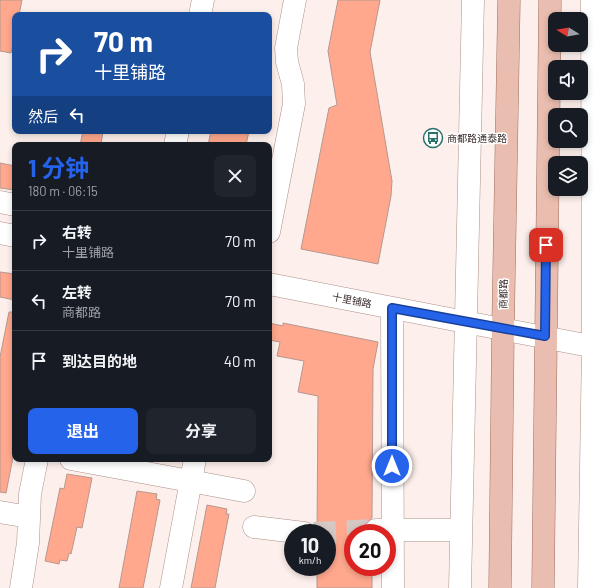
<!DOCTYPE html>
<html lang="zh">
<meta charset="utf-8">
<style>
:root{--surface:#171b24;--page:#20242c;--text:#f1f3f6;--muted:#9ea1a6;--line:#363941;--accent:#2563eb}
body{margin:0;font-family:Barlow,"Noto Sans SC",sans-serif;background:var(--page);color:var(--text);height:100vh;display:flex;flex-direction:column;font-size:15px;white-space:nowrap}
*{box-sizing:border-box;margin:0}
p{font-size:13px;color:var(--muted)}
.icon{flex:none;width:22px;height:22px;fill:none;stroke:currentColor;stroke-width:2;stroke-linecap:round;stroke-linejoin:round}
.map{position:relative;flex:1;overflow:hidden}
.details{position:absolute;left:12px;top:142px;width:260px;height:320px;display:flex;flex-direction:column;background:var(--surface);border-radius:8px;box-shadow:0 2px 6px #0003}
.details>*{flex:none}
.hud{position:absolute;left:12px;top:12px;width:260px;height:122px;border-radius:8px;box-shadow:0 2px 6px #0003;background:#1a4fa0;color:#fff;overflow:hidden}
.needle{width:26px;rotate:281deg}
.tools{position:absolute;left:548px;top:12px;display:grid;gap:8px}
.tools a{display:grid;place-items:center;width:40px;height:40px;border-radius:8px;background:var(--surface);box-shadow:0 2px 6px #0003;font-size:20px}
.speed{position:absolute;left:284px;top:524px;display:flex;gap:8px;font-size:20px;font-weight:700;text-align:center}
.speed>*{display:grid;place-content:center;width:52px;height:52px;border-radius:50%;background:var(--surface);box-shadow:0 2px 6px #0003;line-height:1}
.speed small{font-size:10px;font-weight:400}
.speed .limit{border:6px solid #d22;background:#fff;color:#111}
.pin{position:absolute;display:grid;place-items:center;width:34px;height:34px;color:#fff;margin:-17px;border-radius:8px;box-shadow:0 2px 6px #0006}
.me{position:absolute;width:44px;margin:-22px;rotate:0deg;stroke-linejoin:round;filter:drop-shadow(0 0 3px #0008)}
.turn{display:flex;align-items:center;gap:14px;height:84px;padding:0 16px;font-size:18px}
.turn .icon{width:52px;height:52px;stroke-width:2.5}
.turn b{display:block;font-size:28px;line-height:34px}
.then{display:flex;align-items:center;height:38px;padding:0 16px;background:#0003;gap:8px;font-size:15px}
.round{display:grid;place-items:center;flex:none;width:42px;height:42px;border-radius:8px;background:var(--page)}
.overview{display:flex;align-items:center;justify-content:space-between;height:68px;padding:0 16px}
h1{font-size:24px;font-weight:700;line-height:30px;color:var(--accent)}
.primary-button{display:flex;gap:8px;margin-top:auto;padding:8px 16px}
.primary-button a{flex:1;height:46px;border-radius:8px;background:var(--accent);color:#fff;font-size:16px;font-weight:700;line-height:46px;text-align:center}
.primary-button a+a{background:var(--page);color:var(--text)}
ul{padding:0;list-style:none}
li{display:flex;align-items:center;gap:12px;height:60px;padding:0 16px;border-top:1px solid var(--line)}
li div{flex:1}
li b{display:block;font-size:15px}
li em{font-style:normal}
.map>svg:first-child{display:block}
</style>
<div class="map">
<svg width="600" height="588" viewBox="0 0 600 588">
<rect width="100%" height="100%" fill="#fdf0ec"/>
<path fill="#ffa88d" stroke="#b59890" d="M0,0H22L19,15H15V40L14,39L11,53L0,51Z
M338,0H380L370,52L392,181L391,196L378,264L301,249L329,108L337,105L328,51Z
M83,131H103L101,145H80Z
M211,131H249L246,145H208Z
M0,163L15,166V190L0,188Z
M0,272L15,274V300L0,297Z
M9,312H15V447L6,493L0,492V357Z
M269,323L283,326V323L378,342L373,369L372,518L365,524L364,533H353V567H372V588H317V567H327V533H317L318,396L298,392L304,361L277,356L280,342L269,340Z
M67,474L92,478L82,528L77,527L71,554L69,553L67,561L60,560L59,564L45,561L60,488L64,489Z
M137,491L157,494L156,499L160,500L146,573L143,588H119Z
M207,505L227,509L226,514H229L222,550L215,588H191Z"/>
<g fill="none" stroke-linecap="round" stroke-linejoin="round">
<path stroke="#d5c8c5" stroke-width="22" stroke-dasharray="22 11" stroke-linecap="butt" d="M314,533L376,530"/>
<defs>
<path id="minor" d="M200,15L203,0
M175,145L178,131
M0,202L15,205
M269,232L294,104L293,84L287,62L286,48L295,0
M0,233L15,236
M269,284L600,348
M392,308L393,588
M71,459L244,491
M0,512L29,517
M254,527L304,533
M376,530H461
M21,588L28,543L30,494L37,459
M171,588L195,459
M460,588L473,0
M589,588L593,346L592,0"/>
<path id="major" d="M500,588L503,329L509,0
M543,588L550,0"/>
</defs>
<use href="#minor" stroke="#ac9087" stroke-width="23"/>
<use href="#major" stroke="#a16d5d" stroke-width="23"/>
<use href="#minor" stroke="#fff" stroke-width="22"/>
<use href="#major" stroke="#e9bdaf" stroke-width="22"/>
</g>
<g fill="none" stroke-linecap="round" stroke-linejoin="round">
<defs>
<path id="route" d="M392,466V308L545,336L546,245"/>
</defs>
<use href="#route" stroke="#184099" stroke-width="10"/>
<use href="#route" stroke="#2563eb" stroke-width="7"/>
</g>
<defs>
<symbol id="bus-ring" viewBox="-11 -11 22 22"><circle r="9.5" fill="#fff" stroke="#29726c" stroke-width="1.5"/><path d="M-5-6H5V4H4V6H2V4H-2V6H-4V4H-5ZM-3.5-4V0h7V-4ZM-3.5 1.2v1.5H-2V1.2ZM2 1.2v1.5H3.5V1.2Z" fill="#29726c"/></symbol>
</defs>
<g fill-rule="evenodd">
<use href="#bus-ring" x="422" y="127" width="22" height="22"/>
</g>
<g text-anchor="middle" stroke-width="3" stroke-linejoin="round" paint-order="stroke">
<g font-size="10" fill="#362a27" stroke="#fff" text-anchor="start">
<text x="447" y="142">商都路通泰路</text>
</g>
<g font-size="10" fill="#362a27" stroke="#fff">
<text transform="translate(503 294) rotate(-89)" y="4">商都路</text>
<text transform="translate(352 300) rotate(11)" y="4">十里铺路</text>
</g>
</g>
</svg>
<div class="tools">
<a><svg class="needle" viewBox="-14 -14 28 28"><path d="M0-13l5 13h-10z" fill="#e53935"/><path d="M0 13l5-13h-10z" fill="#9ea1a6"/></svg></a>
<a><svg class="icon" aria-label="sound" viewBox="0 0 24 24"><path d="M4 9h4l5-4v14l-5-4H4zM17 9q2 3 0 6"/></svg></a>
<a><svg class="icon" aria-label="search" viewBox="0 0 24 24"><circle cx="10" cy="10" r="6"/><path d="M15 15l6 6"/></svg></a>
<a><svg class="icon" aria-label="layers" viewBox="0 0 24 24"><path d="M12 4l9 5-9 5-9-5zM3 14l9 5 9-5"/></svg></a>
</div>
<div class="speed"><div>10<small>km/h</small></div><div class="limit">20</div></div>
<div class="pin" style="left:546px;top:245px;background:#d93025"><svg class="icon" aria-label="arrive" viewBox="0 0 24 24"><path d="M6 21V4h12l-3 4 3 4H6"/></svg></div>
<svg class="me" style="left:392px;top:466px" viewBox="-20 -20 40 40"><circle r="17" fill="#2563eb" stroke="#fff" stroke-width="3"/><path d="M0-11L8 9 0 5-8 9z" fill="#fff"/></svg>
<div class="hud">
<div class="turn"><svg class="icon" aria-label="right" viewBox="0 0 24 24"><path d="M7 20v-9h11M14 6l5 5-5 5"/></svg><div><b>70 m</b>十里铺路</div></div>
<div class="then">然后<svg class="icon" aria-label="left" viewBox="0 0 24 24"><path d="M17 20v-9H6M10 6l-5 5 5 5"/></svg></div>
</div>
<section class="details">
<div class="overview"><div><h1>1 分钟</h1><p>180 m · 06:15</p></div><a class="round"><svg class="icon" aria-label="close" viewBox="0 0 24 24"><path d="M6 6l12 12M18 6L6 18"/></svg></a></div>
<ul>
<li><svg class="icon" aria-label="right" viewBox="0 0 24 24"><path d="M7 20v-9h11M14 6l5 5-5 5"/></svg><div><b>右转</b><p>十里铺路</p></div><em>70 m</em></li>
<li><svg class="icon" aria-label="left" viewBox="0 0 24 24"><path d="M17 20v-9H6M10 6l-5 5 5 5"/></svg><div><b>左转</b><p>商都路</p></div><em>70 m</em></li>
<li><svg class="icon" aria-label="arrive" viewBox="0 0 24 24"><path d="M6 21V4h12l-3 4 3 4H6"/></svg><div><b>到达目的地</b></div><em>40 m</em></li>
</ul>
<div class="primary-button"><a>退出</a><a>分享</a></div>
</section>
</div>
